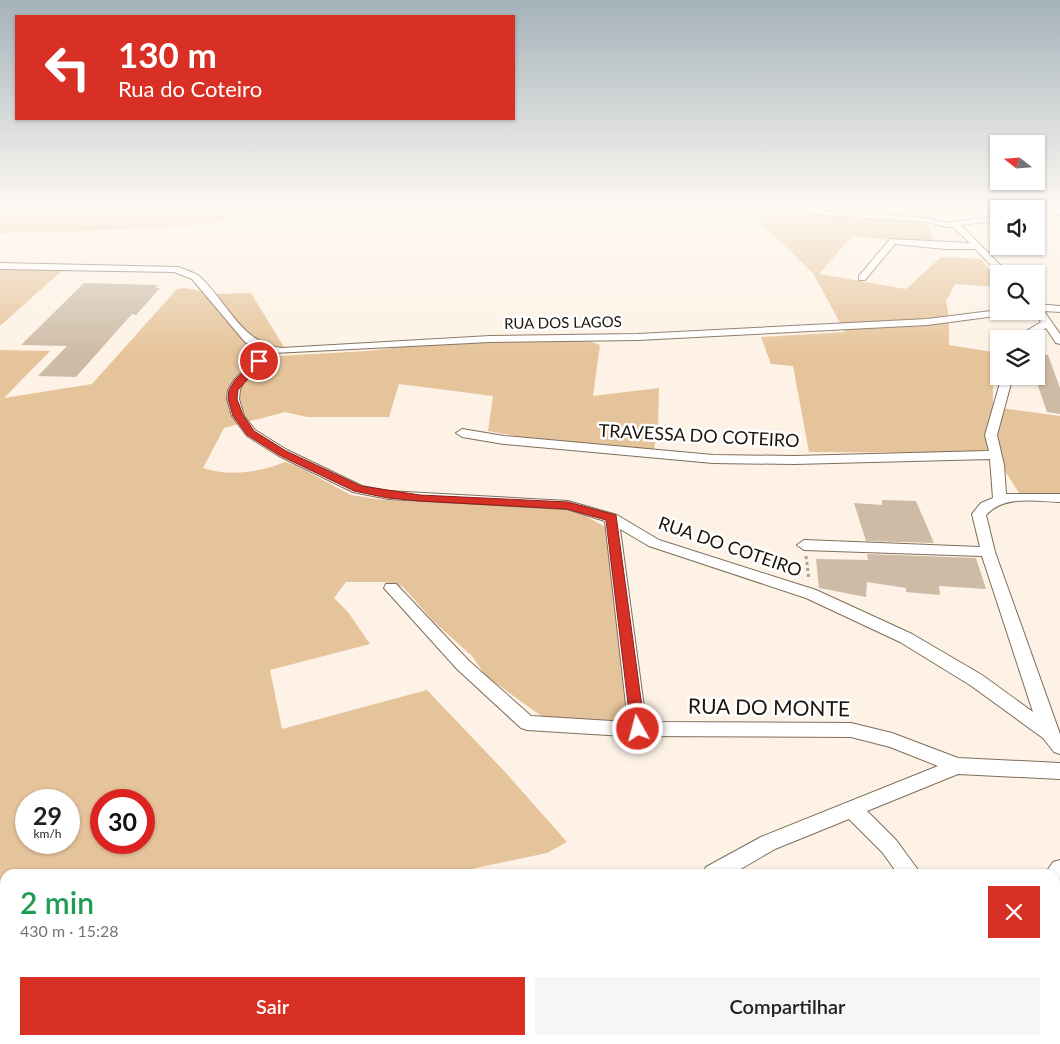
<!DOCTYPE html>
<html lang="pt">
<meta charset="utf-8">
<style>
:root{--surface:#fff;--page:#f6f6f6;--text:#202124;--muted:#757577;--accent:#d93025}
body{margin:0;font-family:Lato,sans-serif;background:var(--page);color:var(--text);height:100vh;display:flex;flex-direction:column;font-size:19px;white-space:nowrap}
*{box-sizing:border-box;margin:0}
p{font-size:16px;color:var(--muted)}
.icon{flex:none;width:28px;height:28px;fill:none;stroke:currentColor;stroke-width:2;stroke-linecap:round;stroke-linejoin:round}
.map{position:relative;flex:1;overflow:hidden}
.side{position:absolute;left:0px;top:869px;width:1060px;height:176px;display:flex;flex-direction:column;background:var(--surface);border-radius:15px 15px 0 0;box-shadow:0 1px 4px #0004}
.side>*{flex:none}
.banner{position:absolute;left:15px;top:15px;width:500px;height:105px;border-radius:0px;box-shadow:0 1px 4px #0004;background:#d93025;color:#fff;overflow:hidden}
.needle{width:32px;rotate:287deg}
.buttons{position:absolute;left:990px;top:135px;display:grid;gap:10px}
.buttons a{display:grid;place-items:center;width:55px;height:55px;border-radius:0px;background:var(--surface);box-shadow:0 1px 4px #0004;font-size:25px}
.speed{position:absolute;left:15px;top:789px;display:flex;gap:10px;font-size:25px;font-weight:700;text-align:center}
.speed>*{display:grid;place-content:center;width:65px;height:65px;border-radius:50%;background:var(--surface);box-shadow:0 1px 4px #0004;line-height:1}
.speed small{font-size:12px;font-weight:400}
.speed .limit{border:8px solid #d22;background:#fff;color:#111}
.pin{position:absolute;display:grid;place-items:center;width:42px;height:42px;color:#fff;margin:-21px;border:2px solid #fff;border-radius:50%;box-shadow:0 1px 5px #0007}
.me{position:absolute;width:55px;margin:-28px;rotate:353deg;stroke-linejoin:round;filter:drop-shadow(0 0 4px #0008)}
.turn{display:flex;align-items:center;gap:18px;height:105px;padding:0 20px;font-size:22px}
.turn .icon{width:65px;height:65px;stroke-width:2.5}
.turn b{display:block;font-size:35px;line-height:42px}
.round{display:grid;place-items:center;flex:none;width:52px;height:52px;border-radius:0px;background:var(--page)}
.headline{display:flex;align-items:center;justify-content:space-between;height:85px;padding:0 20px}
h1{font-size:30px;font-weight:600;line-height:38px;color:#1e9e55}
.button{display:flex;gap:10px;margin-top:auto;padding:10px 20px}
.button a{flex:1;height:58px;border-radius:0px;background:var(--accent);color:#fff;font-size:20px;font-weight:600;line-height:58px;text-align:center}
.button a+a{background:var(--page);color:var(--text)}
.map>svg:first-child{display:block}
</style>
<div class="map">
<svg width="1060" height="1044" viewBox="0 0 1060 1044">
<rect width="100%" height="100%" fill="#fdf2e5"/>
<path fill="#e6c49b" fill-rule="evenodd" d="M0,207H338L252,210L211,224L85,231L0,233Z
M752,207H810L811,213L928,224L933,240L931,244L852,236L819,274L906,289L941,257L981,259L999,281V287L955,284L946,301L949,317V345L993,352V407L1060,416V495L1021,496L1000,463L975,453L809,452L793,366L771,364L761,337L845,332L813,273L764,226Z
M0,263H40L65,268L0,326Z
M184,288L217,294L251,293L284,347L278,356L367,351L436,343L588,341L600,345L593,396L659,388L658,427L654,449L561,444L488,431L493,396L399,384L389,417H307L285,412L224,428L203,468C229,477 260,472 285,462L297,466L351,495L382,500L573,509L607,528L641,717L624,722L544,718L486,676L472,656L433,621L403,587L384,582H346L334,598L348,612L370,644L270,670L282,729L427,690L507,774L567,842L547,853L448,874H5V1040H313V1044H0V350L50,351L4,398L92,384L177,289ZM26,800H69V842H26ZM101,800H144V842H101Z
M429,1040H844L845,1044H429Z"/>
<path fill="#cdbba6" d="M84,283L158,285L155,288H160L136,315L132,314L76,377L38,376L67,346L21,345Z
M1036,353L1048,355L1060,388V414L1047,412L1036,380Z
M882,500L916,501L934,543L866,541L854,503L882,505Z
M867,554L976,558L986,589L939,586L940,595L906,592V588L867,582L866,597L819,588L816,559L868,560Z"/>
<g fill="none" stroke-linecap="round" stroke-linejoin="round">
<defs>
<path id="minor" d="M1048,207L1052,209L1051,211L1036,215V210Z
M813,210L928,218L946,223L999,216V220L961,225L1009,274H1000L975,249H945L895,244L865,280H859V276L890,239L970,243L953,227H946L928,222L810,214V210Z
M0,263L178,267C185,270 194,272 199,276C226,300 242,344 281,348L490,336L638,334L927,319L999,310L1016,311L1011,314L927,325L638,340L490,342L273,353L243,383L240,390L239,399L244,416L255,430L287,450L362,486L388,491L568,501L617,515L659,540L816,590L912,634L982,675L1033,712L982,556L804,550L797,545L804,540L980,547L972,514L981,503L993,498L990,459L794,464L713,463L504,444L462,437L456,433L462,429L504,436L713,455L794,456L989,451L985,435L1002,376H1013L997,435L1004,465L1006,494H1060V502C1036,501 1004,495 986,515L995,552L1060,734V754L1054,752L1043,738L970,685L900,642L806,598L649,546L620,529L646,722L851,723L892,733L958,758L1060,763V779L958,774L867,811L896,840L921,874H898L882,852L849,819L775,849L732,874H703L706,867L761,837L938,766L890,747L851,737L624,736L527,730L521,728L457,669L384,588L386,584H396L469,661L531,716L628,722L605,521L567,509L388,499L353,492L279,456L247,436L232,416L227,399L228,390L234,380L263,351L245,342L192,279L174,272L0,269Z
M1036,304L1060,306V312L1044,311L1060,334V344L1056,343L1046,328L1032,339H1021L1028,330L1041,322L1034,311H1036Z
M1060,860V883L1055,884V874H1045L1053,862Z
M979,1040H1003L1004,1044H980Z"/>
<path id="major" d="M1037,207L1060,209V215L1038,209Z"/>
</defs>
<use href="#minor" stroke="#7f6e5b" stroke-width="2"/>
<use href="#major" stroke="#7f6e5b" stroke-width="2"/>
<path stroke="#aba196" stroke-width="3" stroke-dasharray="3 3" stroke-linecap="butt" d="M806,556L809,580"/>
<use href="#minor" fill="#fff" fill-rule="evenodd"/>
<use href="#major" fill="#fff" fill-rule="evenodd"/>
</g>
<linearGradient id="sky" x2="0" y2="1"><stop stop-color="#a4b2b9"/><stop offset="0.59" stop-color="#fef9f3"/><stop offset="1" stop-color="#fef9f3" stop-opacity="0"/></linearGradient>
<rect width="1060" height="353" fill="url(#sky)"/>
<path fill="#d93025" stroke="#8d1f18" d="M256,359L264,361L238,390L237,399L243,415L254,431L286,451L361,486L420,495L568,502L616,515L645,729L643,733H633L631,729L606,520L567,509L420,501L388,498L354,491L279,455L247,435L233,416L228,399L229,390L235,380Z"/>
<g text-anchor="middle" stroke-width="5" stroke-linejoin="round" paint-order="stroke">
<g font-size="15" fill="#1b140d" stroke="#fff">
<text transform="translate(563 323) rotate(-1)" y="5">RUA DOS LAGOS</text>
</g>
<g font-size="18" fill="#1b140d" stroke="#fff">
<text transform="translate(699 436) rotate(3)" y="6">TRAVESSA DO COTEIRO</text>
<text transform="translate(730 547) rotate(19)" y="6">RUA DO COTEIRO</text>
</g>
<g font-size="21" fill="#1b140d" stroke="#fff">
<text transform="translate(769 708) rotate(1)" y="7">RUA DO MONTE</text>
</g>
</g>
</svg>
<div class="buttons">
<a><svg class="needle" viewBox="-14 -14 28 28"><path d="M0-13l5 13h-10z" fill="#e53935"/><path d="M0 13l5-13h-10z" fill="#757577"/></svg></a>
<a><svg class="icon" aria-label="sound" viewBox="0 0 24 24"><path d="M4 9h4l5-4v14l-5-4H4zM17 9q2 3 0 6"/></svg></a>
<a><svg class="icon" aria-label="search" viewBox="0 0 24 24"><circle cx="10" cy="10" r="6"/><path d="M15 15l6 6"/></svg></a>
<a><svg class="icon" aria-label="layers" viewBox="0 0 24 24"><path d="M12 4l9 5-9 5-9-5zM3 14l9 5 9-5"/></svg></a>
</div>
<div class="speed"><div>29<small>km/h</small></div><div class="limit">30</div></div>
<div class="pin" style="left:259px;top:361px;background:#d93025"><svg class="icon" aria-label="arrive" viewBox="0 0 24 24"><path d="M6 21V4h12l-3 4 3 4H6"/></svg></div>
<svg class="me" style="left:638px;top:729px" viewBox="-20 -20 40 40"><circle r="17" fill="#d93025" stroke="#fff" stroke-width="3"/><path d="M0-11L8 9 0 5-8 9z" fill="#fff"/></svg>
<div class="banner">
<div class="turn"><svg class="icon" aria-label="left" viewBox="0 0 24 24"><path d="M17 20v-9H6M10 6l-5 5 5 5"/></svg><div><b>130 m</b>Rua do Coteiro</div></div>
</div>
<section class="side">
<div class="headline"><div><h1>2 min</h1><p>430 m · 15:28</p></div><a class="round" style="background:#d93025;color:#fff"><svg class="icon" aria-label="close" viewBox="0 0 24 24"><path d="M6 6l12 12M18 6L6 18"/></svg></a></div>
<div class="button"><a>Sair</a><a>Compartilhar</a></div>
</section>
</div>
